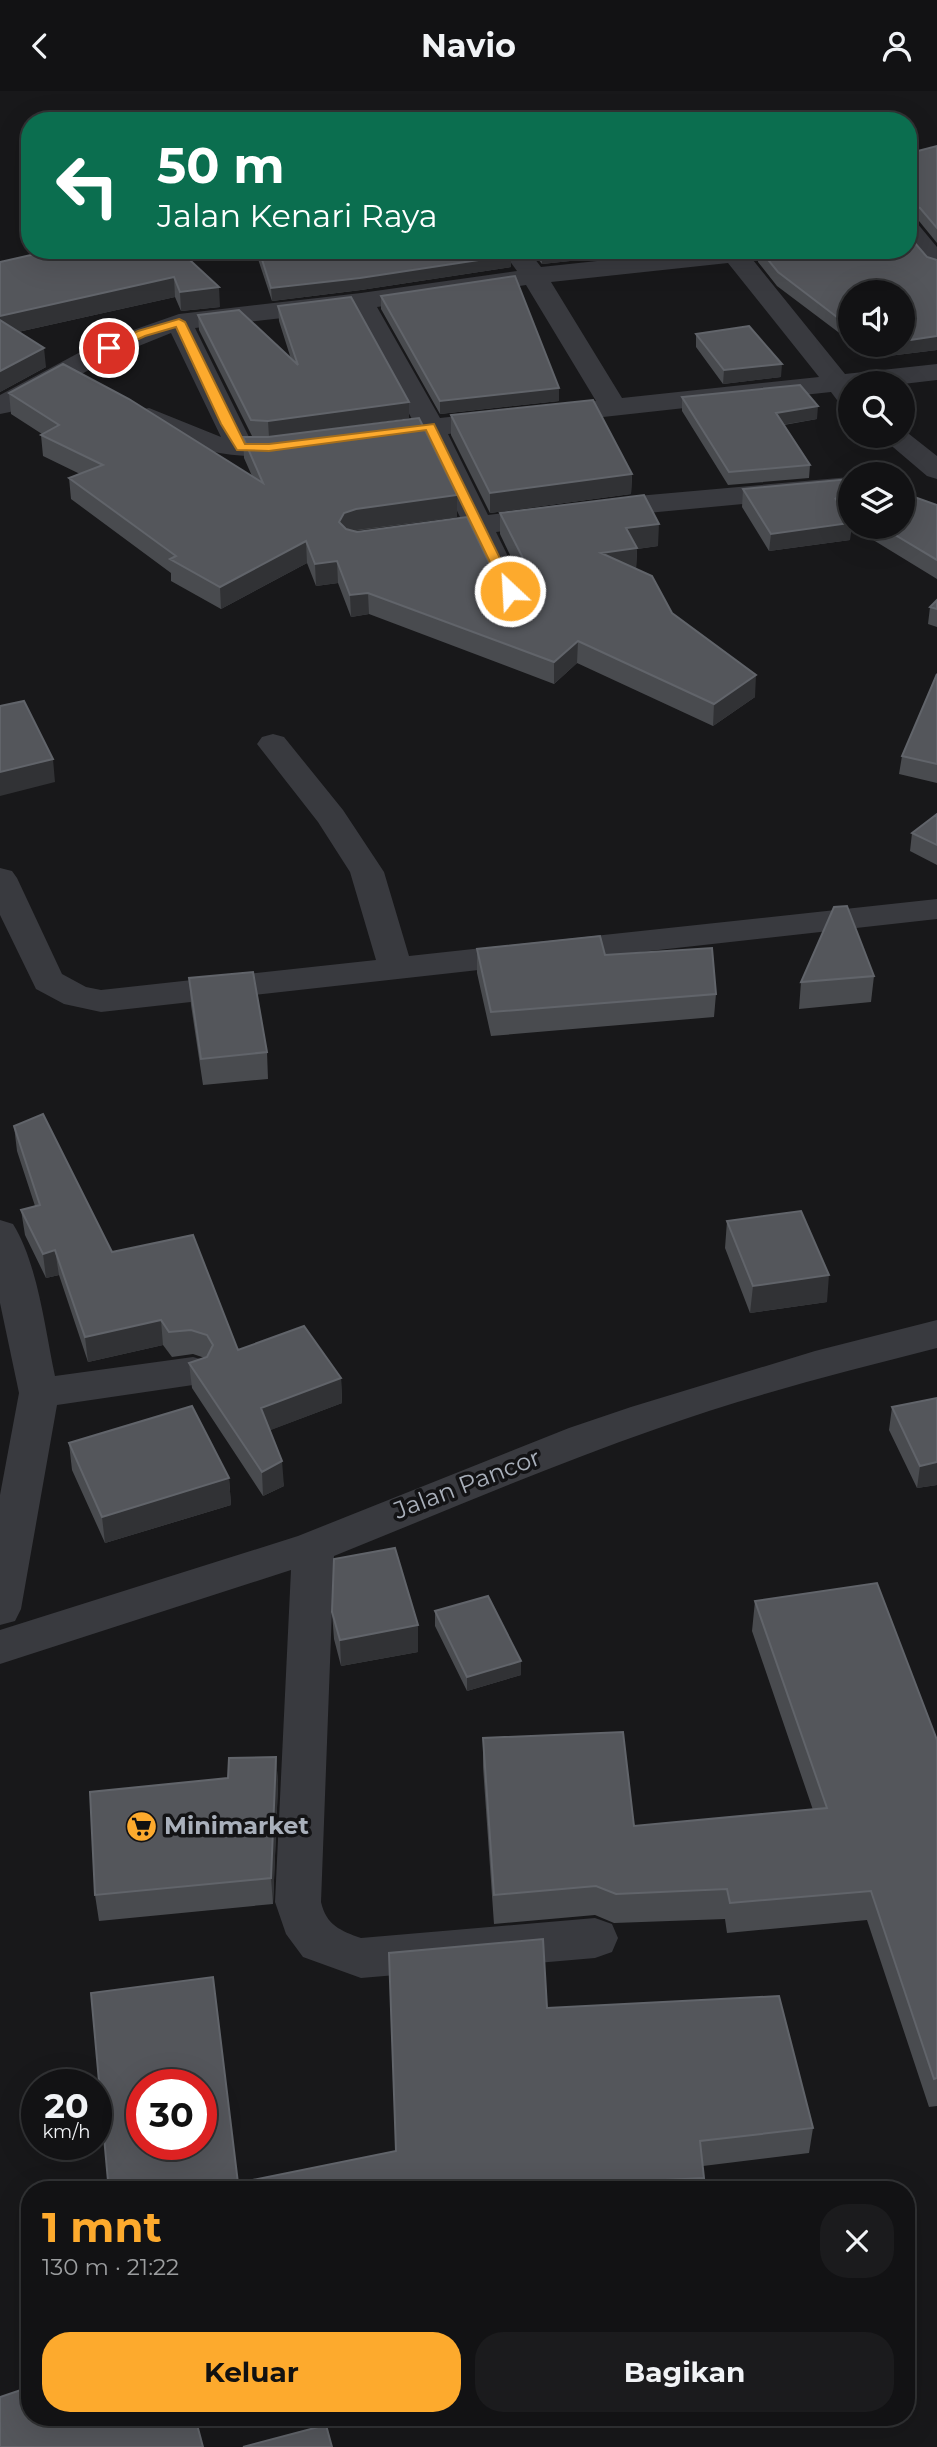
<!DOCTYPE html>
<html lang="id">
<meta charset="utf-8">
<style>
:root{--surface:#121214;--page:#1b1b1d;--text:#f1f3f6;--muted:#9c9ea0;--line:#313234;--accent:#fdaa2d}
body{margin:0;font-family:Montserrat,sans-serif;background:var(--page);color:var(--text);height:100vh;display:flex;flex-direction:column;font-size:26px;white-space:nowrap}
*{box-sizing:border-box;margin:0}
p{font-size:23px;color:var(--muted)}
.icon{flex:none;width:38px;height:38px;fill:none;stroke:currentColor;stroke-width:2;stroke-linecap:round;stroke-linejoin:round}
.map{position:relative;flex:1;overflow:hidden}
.details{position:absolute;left:21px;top:2090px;width:894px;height:245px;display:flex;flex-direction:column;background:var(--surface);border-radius:28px;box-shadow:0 7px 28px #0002,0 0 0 2px var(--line)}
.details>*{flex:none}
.hud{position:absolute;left:21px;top:21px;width:896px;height:147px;border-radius:28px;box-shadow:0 7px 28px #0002,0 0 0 2px var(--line);background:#0b6e4f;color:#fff;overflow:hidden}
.fabs{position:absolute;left:838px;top:189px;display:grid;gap:14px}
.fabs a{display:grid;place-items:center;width:77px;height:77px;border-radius:50%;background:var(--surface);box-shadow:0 7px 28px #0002,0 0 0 2px var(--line);font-size:35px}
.speed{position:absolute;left:21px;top:1978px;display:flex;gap:14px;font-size:35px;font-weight:700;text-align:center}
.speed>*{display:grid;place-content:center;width:91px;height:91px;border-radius:50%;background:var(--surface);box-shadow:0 7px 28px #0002,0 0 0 2px var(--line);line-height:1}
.speed small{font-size:18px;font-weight:400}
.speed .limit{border:10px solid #d22;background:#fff;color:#111}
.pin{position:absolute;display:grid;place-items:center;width:60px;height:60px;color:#fff;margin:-30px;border:4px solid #fff;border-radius:50%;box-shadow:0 2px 7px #0007}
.me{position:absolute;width:77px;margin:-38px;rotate:335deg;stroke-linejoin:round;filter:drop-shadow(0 0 5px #0008)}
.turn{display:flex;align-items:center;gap:24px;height:147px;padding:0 21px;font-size:32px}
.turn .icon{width:91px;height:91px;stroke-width:2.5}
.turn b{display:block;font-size:49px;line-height:60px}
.round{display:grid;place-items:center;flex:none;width:74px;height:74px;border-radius:28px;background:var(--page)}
.overview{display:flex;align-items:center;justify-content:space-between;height:119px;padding:0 21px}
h1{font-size:42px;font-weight:700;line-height:52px;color:var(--accent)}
.button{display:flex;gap:14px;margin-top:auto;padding:14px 21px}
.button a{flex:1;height:80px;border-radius:28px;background:var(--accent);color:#111;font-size:28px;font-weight:700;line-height:80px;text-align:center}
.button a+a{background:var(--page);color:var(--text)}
header{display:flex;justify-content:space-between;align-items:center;height:91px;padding:0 21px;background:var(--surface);font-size:32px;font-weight:700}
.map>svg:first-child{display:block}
</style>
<header><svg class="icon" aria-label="back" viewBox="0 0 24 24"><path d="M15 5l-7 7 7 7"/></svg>Navio<svg class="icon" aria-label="person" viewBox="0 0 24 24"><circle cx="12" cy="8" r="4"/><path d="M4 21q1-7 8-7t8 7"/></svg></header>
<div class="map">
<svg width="937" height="2356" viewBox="0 0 937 2356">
<rect width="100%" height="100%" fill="#18181a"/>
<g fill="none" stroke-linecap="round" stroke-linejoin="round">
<path fill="#393a3f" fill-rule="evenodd" d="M908,129L917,132L937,156V181L928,178L908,154Z
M502,159H528L541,176L700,159H787L783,164L753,169L845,283L937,273V289L903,293L850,292V315L840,313L831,301L448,343L488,424L626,406L850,386V403L626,424L496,441L525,500L521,506L510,509L499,506L495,500L468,445L421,451L411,448L406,442L411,436L461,428L421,346L372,351L362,349L358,343L362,337L413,330L353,219L195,237L250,348L295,345L305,347L309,353L305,359C256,371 207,365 162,343C152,338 141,334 135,325L139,319L149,317L221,346L171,242L119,263L10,321L0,323V304L99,251L179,223L361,202L517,180ZM728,172L819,286L622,307L551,191ZM526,194L596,310L440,327L377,216Z
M904,339L937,365V388L927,385L880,345H903Z
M273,643L284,646L343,719L384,781L409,865L937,808V828L101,921L64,913L36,898L0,824V777L12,780L17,787L62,883L86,896L101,899L376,869L350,781L318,731L257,653L262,646Z
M0,1129L13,1133C38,1173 45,1239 55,1285L193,1266L207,1270L213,1280L207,1290L193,1294L57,1314L21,1518L15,1530L0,1534V1404L19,1302L0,1212Z
M937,1229V1257C843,1281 748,1305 656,1338C547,1376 441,1422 334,1465L321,1811C326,1834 341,1840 361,1847L595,1827L612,1833L618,1847L612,1861L595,1867L361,1887L303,1866L286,1843L275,1811L291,1479L0,1573V1539L298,1445L569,1337L631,1316L815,1260Z"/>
</g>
<path fill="#494b4f" d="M937,55V152L919,130L908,127V59L910,62Z
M908,144L927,166L937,169V259L872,267L855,254H903V201H850V250L777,195L758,171L759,159H908Z
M179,159L220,216L181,220L175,206L18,241L46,276L0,301V171Z
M255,159H508L511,164V176L361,199L272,210Z
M530,159H673L542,173Z
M381,205L559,310L440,323L381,218Z
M278,215L409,311V327L283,344L457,426L354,440L493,480L498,487L510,490L521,487L500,443V422L658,455L637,458L636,478L672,522L755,606L713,635L577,572L554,593L369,523L351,526L338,492L316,495L307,472L221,518L171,490V482L71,408L69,387L80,383L43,365L41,344L42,343L11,323L9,302L252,385L244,367L243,346H267L252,345L199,239L198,224L291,268L279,230Z
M696,243L781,286L723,293L696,256Z
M682,306L817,328L784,334L810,374L809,387L728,394L682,320Z
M451,324L632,383L631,403L490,422L451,344Z
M850,388L851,436L850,449L769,460L742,416L743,398Z
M937,414V488L852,436H903Z
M937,509V536L928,533L930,516Z
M937,582V692L899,683L902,665Z
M937,723V774L910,760L912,742Z
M477,858L716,903L714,926L491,945L477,882Z
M874,885L871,911L799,918L801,891Z
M189,887L267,961L268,988L203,994L191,914Z
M14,1035L112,1161L238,1259L341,1287L342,1312L270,1339L284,1395L263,1405L192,1297L189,1272L205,1267L193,1263L172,1266L163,1254L88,1271L59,1184L46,1187L25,1144L21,1119L35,1115L17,1060Z
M727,1130L827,1211L750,1222L725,1157Z
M937,1307V1394L917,1397L889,1339L892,1316Z
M69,1352L229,1387L231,1414L105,1452L72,1379Z
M755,1510L937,1649V2015L929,2016L867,1829L727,1842L725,1828L614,1832L595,1824L494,1833L483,1676V1647L634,1735L813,1719L752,1540Z
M435,1520L521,1570V1584L467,1600L435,1535Z
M332,1521L418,1561L341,1575L334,1548Z
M276,1666L278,1693L273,1813L99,1830L95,1804L228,1687Z
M547,1917L813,2037L809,2062L703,2075L704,2087L703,2098H109L108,2090L238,2092L396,2060Z"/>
<path fill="#313235" d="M554,159H673L542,173V160Z
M511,164V176L361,199L272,210L271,197Z
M174,186L175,206L0,245V225Z
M219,196L220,216L181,220L180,201Z
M937,245V259L872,267L873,254H903V250Z
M44,257L46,276L0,301V280Z
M782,273L781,286L723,293L724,279Z
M559,297V310L440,323V310Z
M409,311V327L269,346L268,330Z
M818,315L817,328L775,335L776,322Z
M632,383L631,403L490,422V402Z
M457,404V426L356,439L345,443L339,431L344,422L356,418Z
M850,432V449L769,460L771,443Z
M659,433L658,455L637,458L636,479L601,462L626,437Z
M306,450L307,472L221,518L220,496Z
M337,470L338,492L316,495L315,473Z
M368,502L369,523L351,526L350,504Z
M578,550L577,572L554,593V571Z
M756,584L755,606L713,635L714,613Z
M53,668L55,691L0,705V681Z
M55,1159L59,1184L46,1187L43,1163Z
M829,1184L827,1211L750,1222L753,1195Z
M161,1229L163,1254L88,1271L85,1246Z
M341,1287L342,1312L263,1342L261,1317Z
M282,1370L284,1395L263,1405L262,1381Z
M937,1371V1394L917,1397L920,1375Z
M229,1387L231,1414L105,1452L102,1426Z
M418,1534V1561L341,1575L340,1549Z
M521,1570V1584L467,1600V1586Z
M276,1666L278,1693L273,1813L271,1787Z"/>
<path fill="#54565b" stroke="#61646a" stroke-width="2" fill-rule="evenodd" d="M937,55V137L920,117L908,114V59L910,62Z
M908,144L927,166L937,169V245L903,250V201H850V236L778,181L760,159H908Z
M53,159H179L219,196L180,201L174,186L0,225V171Z
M259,159H508L511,164L360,187L271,197Z
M515,185L559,297L440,310L381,205Z
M351,206L409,311L268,330L251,329L198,224L239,219L298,274L278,215Z
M0,229L44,257L0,280Z
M749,235L782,273L724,279L696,243Z
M63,273L129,308L263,392L243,346H268L419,327L457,404L356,418L344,422L339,431L346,438L357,441L467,426L493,480L498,487L510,490L522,487L528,477L500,422L644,404L659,433L626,437L637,457L601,462L652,485L672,522L756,584L714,613L578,550L554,571L368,502L350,504L337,470L315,473L306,450L220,496L170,468L176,465L69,387L103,374L41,344L59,334L9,302Z
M800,294L818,315L776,322L810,374L729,381L682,306Z
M593,309L632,383L490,402L451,324Z
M850,388V416L835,407L850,430V432L771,443L743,398Z
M903,402L937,414V469L882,436H903Z
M937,509V518L930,516Z
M937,583V673L902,665Z
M24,610L53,668L0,681V615Z
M937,723V754L912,742Z
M847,815L874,885L801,891L834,816Z
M600,845L605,864L712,857L716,903L491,921L477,858Z
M253,881L267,961L201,968L189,887Z
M43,1023L112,1161L193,1144L238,1259L304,1235L341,1287L261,1317L282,1370L262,1381L189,1272L207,1266L213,1254L207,1244L191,1239L169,1241L161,1229L85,1246L55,1159L43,1163L21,1119L40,1114L14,1035Z
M801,1120L829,1184L753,1195L727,1130Z
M937,1307V1371L920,1375L892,1316Z
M192,1315L229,1387L102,1426L69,1352Z
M395,1457L418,1534L340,1549L332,1521L334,1468Z
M877,1492L937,1649V1987L934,1988L871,1800L730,1812L727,1798L616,1803L596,1795L494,1804L483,1647L623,1641L634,1735L827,1717L755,1510Z
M488,1505L521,1570L467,1586L435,1520Z
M276,1666L271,1787L95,1804L90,1701L228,1687L229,1667Z
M543,1848L547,1917L779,1905L813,2037L700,2050L704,2087L568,2094L569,2098H112L111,2090H108L91,1902L213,1886L238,2092L396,2060L389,1862ZM142,1993H201V2053H142Z
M30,2296V2326H195L203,2356H0V2306Z
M326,2334L332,2356H243Z"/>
<path fill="#fdaa2d" stroke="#a46e1d" stroke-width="2" d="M179,228L185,231L245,353H269L434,333L516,500L515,503L510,504L504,500L426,339L269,360L237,359L221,333L176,236L145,245L113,260L103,257L138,240Z"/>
<defs>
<symbol id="supermarket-disc" viewBox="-11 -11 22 22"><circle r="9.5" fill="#fdaa2d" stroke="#131315"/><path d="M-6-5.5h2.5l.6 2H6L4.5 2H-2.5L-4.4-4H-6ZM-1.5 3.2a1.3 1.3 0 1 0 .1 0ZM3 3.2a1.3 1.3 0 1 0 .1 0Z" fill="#111"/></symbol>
</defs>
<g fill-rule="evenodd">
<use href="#supermarket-disc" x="124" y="1718" width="35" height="35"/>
</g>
<g text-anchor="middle" stroke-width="7" stroke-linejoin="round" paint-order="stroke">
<g font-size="24" fill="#a9b0bb" stroke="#131315">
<text transform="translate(467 1393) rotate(-21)" y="8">Jalan Pancor</text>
</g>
<g font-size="24" font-weight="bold" fill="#a9b0bb" stroke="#131315" text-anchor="start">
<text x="164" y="1743">Minimarket</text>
</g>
</g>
</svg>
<div class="fabs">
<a><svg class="icon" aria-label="sound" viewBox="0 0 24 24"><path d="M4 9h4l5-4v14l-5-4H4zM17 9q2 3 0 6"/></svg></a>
<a><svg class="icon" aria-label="search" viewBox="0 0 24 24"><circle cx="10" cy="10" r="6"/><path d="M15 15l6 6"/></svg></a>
<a><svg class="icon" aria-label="layers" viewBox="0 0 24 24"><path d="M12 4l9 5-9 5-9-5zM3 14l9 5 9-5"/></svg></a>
</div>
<div class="speed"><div>20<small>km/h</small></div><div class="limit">30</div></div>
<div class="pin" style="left:109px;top:257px;background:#d93025"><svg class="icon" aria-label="arrive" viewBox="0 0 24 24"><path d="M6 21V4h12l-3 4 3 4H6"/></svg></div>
<svg class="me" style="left:510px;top:500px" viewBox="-20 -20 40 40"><circle r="17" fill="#fdaa2d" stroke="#fff" stroke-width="3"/><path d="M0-11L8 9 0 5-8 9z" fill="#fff"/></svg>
<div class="hud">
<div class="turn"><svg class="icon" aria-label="left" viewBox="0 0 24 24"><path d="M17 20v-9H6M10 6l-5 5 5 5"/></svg><div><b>50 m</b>Jalan Kenari Raya</div></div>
</div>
<section class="details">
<div class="overview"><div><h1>1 mnt</h1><p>130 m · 21:22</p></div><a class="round"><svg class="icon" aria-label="close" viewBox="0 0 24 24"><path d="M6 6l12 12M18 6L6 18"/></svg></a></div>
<div class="button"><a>Keluar</a><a>Bagikan</a></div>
</section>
</div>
